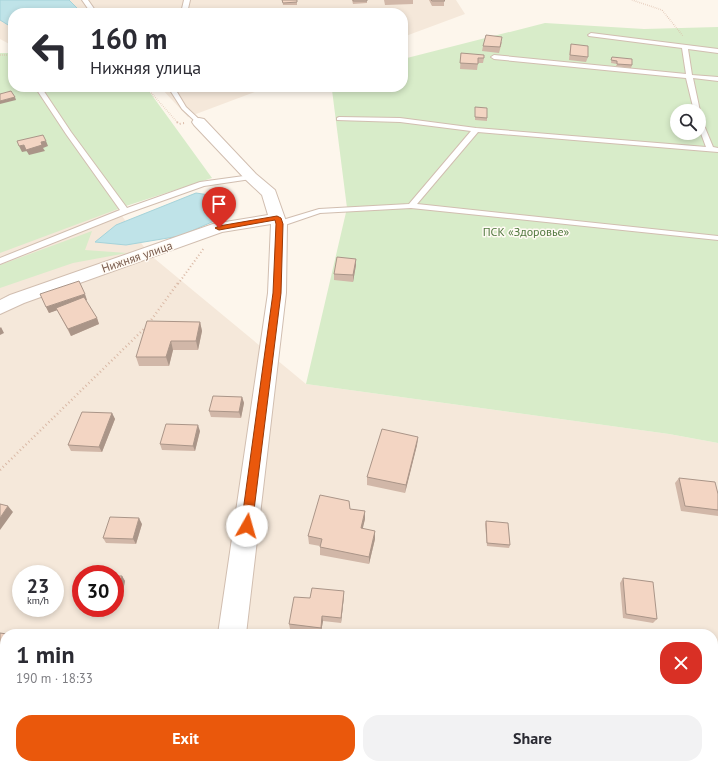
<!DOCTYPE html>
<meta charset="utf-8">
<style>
:root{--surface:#fff;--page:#f2f2f3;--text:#2b2b33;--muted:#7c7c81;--accent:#ea580c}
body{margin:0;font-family:"PT Sans",sans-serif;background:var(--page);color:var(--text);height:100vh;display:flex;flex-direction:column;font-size:15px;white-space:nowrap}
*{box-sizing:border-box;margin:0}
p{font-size:13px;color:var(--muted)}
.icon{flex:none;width:22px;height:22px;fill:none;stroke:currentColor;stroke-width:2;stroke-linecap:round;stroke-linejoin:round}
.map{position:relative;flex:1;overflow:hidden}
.side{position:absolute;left:0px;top:629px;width:718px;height:140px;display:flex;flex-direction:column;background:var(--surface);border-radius:16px 16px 0 0;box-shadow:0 2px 6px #0003}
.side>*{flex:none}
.banner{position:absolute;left:8px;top:8px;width:400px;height:84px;border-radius:16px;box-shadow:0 2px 6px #0003;background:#fff;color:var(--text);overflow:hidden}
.tools{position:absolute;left:670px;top:104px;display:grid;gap:8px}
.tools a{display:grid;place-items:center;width:36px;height:36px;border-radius:50%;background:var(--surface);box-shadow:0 2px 6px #0003;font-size:20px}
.speed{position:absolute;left:12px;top:565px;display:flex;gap:8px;font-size:20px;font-weight:700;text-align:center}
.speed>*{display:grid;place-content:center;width:52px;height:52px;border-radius:50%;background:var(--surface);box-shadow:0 2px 6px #0003;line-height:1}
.speed small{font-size:10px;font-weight:400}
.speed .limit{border:6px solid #d22;background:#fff;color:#111}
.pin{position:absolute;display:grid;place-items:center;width:34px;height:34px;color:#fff;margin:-41px -17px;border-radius:50% 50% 50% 0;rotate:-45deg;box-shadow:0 0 4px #0007}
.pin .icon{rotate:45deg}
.me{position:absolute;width:44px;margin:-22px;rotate:7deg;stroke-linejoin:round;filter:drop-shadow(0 0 3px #0008)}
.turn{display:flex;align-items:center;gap:14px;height:84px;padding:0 16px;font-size:18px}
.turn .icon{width:52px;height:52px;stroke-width:2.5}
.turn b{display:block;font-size:28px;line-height:34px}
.round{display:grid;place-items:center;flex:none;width:42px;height:42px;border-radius:16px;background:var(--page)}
.head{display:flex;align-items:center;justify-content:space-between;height:68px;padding:0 16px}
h1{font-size:24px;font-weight:700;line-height:30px}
.button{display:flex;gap:8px;margin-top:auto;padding:8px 16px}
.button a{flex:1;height:46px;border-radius:16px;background:var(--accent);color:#fff;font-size:16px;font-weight:700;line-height:46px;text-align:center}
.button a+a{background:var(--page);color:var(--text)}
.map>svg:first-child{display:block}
</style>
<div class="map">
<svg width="718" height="769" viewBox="0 0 718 769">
<rect width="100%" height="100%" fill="#fdf6ec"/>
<path fill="#f5e8da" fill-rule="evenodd" d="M0,0H456L465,14L403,37V13H13V46L0,39Z
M160,87H268L188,117Z
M54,120L149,254L306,384L669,434L718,443V769H0V135ZM21,574H55V608H21ZM81,574H115V608H81ZM5,634H713V764H5Z"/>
<path fill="#d8ecc9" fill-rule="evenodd" d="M545,23L644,29L718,27V443L669,434L306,384L347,208L332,90L334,87H403V59ZM677,111H699V133H677Z
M0,53H13V87H146L212,178L126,206L0,253Z
M92,231L85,250L127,253L73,263L0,288V265Z"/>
<path fill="#bfe3e8" stroke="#a5d3da" d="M0,0H69L82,13H13V28L0,20Z
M196,193L223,197L228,215L180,236L126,245L95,242L116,225Z"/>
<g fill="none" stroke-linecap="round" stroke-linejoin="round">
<defs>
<path id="lane" d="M82,0H88L97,13H91Z
M184,0H190L187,13H181Z
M591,33L718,49V53L688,49L692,75L718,77V81L693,78L700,111L699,112V111H694L686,78L494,59L491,57L494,55L686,74L682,48L589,36L588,35Z
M35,87H41L71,132L127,208L200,182L251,175L255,177L251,179L204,186L128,213L0,264V258L120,210L66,134Z
M168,87H174L186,107L201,121V123H197L182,109Z
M339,117L400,118L476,128L706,147L699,128V117L701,118L713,147L718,148V152L478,132L417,204L718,236V240L411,208L320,213L282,226H276V222L319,209L409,204L471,131L400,122L337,120V118Z"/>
<path id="street" d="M199,118L204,119L256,174L275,190L287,224L286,293L246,634H218L268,293L271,224L222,232L24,303L0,314V300L10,295L213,224L268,215L262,195L246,180L194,125L192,122L194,119Z
M239,764H271L272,769H240Z"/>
</defs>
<use href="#lane" stroke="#d1beb0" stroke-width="2"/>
<use href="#street" stroke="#d1beb0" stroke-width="2"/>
<path stroke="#d9b8a5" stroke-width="1.5" stroke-dasharray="0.5 1.5" stroke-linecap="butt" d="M632,0L662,10L683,36
M0,55H13
M146,87L178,123"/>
<path stroke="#d9b8a5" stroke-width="2" stroke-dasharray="1 2.5" stroke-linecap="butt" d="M177,122L179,124L184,123
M178,284L204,248"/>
<path stroke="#d9b8a5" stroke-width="2.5" stroke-dasharray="1 3" stroke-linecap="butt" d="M149,323L178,283
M0,470L146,327"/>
<use href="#lane" fill="#fff" fill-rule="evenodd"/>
<use href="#street" fill="#fff" fill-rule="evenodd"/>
</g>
<path fill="#d1b7a8" d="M282,0H297V5H283Z
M352,0H367V3L353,4Z
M384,0H413V4L385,5Z
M429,0H444V6H432Z
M502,42L499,53L482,51L483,46Z
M571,44L588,57L586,62L569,60L570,49Z
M461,53L484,58L483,63H478L477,70L460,69Z
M612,57L632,65L631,68L616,66L617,64L611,63Z
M475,107L487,118V121L475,120Z
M356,259V265L353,282L334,280V274Z
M87,300L86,301L97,318L99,324L71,336L57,310L49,313L46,307Z
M200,322L202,331L198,350H173L169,366H139L136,357Z
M242,397L244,403L241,418L211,417L209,411Z
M112,413L115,419L102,452L71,451L68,445Z
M200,431L195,451L162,450L160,444Z
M418,437L417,445L405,493L367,485V477Z
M679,478L718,494V516L681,511L675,483Z
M350,509L365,511V519L362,529L375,531V539L369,564L320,555V546L309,544L308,536Z
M486,521L510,545L509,548L487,546L485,524Z
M142,524L136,544L106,543L103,538Z
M115,576H122L125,581L121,601H115Z
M623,578L657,619L653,623L623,618L620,583Z
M344,591V596L341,623L323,621L321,632L290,629L289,624L310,598Z
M0,633L5,634V745L0,744Z
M713,694L718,695V764L713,763Z"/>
<path fill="#aa9588" d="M15,97L16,100L0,104V101Z
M46,141L48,146L43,148L45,151L29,155L26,150L41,142Z
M24,145L27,151L22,152L19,146Z
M356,259V265L353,282V275Z
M85,294L87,300L49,313L46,307Z
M97,318L99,324L71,336L68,329Z
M200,322L202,331L198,350L196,341Z
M1,327L4,333L0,335V328Z
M171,341L173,350L169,366L166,357Z
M242,397L244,403L241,418L239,412Z
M112,413L115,419L102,452L99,447Z
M198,425L200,431L195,451L193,446Z
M418,437L417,445L405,493L406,485Z
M8,506L13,512L0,530V518Z
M365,511V519L361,536V528Z
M139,518L142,524L136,544L133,539Z
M375,531V539L369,564V557Z
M122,576L125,581L121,601L118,596Z
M344,591V596L341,623V618Z
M322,616L323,621L321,632V628Z"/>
<path fill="#f3d5c3" stroke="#aa9588" d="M282,0H297V2L283,3Z
M353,0H367V1H353Z
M431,0H444L445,1H432Z
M486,35L502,37L500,47L483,46Z
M571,44L588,46V57L570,55Z
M461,53L484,55V58H478V64L460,63Z
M612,57L632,59V65L617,64V61L611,60Z
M11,91L15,97L0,101V94Z
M475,107L487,108V118L475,117Z
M43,135L46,141L41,142L42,145L26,150L24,145L19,146L17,141Z
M337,257L356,259L353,275L334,274Z
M79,281L85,294L46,307L40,294Z
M84,297L97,318L68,329L56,308Z
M147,321L200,322L196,341H171L166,357H136Z
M213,396L242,397L239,412L209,411Z
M82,412L112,413L99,447L68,445Z
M166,424L198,425L193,446L160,444Z
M382,429L418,437L406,485L367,477Z
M679,478L715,482L718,494V510L685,506Z
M320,495L349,501L350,509L365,511L361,528L375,531L369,557L320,547L322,539L308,536Z
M0,504L8,506L0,518Z
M110,517L139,518L133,539L103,538Z
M486,521L508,523L510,545L487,543Z
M115,576H122L118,596H115Z
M623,578L653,582L657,619L626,614Z
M312,588L344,591L341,618L322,616L321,628L289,624L294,597L310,598Z
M91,631L98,634H89Z
M0,633L7,634H5V741L0,740Z
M713,694L718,695V758L713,757Z"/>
<path fill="#ea580c" stroke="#983908" d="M277,216L281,218L283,224L281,293L252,526L250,529L247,530L243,529L241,526L273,293L276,224L275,220L219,230L215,228L219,226Z"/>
<g text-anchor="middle" stroke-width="3" stroke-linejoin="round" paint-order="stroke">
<g font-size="12" fill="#537a41" stroke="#fffaf3">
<text x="526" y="236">ПСК «Здоровье»</text>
</g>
<g font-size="12" fill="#7a5c4d" stroke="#fffaf3">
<text transform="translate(137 257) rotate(-19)" y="4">Нижняя улица</text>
</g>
</g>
</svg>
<div class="tools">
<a><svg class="icon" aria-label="search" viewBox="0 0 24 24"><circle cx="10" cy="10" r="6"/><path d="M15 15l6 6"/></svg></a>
</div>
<div class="speed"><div>23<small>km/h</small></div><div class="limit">30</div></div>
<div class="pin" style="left:219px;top:228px;background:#d93025"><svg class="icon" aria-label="arrive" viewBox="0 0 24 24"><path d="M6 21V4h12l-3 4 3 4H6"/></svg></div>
<svg class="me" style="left:247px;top:526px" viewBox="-20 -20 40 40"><circle r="19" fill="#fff"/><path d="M0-13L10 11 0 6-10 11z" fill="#ea580c"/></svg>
<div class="banner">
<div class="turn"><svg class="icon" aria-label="left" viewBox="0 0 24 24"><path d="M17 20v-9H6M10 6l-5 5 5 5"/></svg><div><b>160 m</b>Нижняя улица</div></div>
</div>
<section class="side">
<div class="head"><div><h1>1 min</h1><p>190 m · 18:33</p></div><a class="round" style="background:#d93025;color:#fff"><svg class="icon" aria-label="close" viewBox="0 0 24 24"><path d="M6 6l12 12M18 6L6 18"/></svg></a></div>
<div class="button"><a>Exit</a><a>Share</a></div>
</section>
</div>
